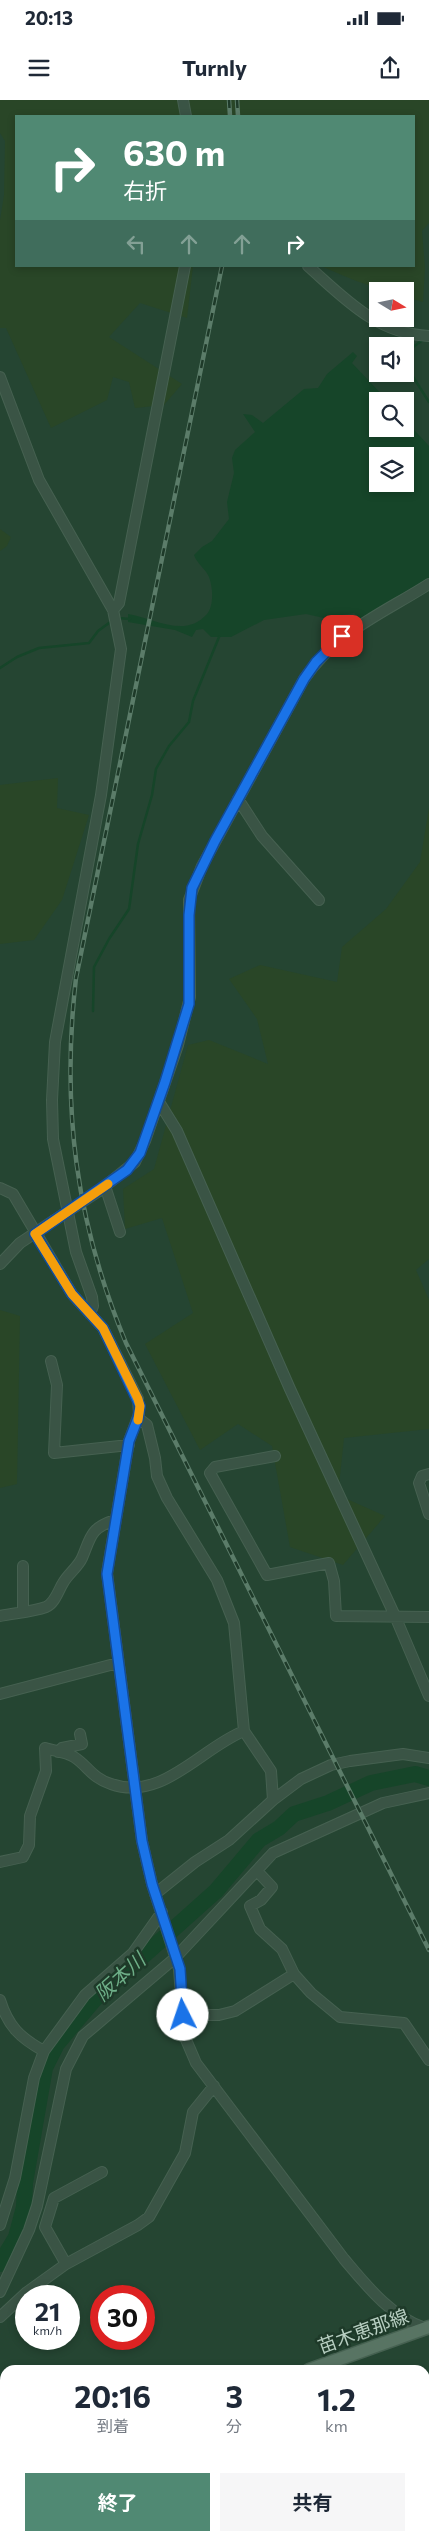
<!DOCTYPE html>
<html lang="ja">
<meta charset="utf-8">
<style>
:root{--surface:#fff;--page:#f6f6f7;--text:#1f2937;--muted:#747a83;--accent:#508973}
body{margin:0;font-family:Commissioner,"Noto Sans JP",sans-serif;background:var(--page);color:var(--text);height:100vh;display:flex;flex-direction:column;font-size:19px;white-space:nowrap}
*{box-sizing:border-box;margin:0}
p{font-size:16px;color:var(--muted)}
.icon{flex:none;width:28px;height:28px;fill:none;stroke:currentColor;stroke-width:2;stroke-linecap:round;stroke-linejoin:round}
.map{position:relative;flex:1;overflow:hidden}
.details{position:absolute;left:0px;top:2265px;width:430px;height:176px;display:flex;flex-direction:column;background:var(--surface);border-radius:15px 15px 0 0;box-shadow:0 2px 8px #0003}
.details>*{flex:none}
.hud{position:absolute;left:15px;top:15px;width:400px;height:152px;border-radius:0px;box-shadow:0 2px 8px #0003;background:#508973;color:#fff;overflow:hidden}
.needle{width:32px;rotate:100deg}
.fabs{position:absolute;left:369px;top:182px;display:grid;gap:10px}
.fabs a{display:grid;place-items:center;width:45px;height:45px;border-radius:0px;background:var(--surface);box-shadow:0 2px 8px #0003;font-size:25px}
.speed{position:absolute;left:15px;top:2185px;display:flex;gap:10px;font-size:25px;font-weight:700;text-align:center}
.speed>*{display:grid;place-content:center;width:65px;height:65px;border-radius:50%;background:var(--surface);box-shadow:0 2px 8px #0003;line-height:1}
.speed small{font-size:12px;font-weight:400}
.speed .limit{border:8px solid #d22;background:#fff;color:#111}
.pin{position:absolute;display:grid;place-items:center;width:42px;height:42px;color:#fff;margin:-21px;border-radius:10px;box-shadow:0 2px 8px #0006}
.me{position:absolute;width:55px;margin:-28px;rotate:356deg;stroke-linejoin:round;filter:drop-shadow(0 0 4px #0008)}
.turn{display:flex;align-items:center;gap:18px;height:105px;padding:0 25px;font-size:22px}
.turn .icon{width:65px;height:65px;stroke-width:2.5}
.turn b{display:block;font-size:35px;line-height:42px}
.lanes{display:flex;align-items:center;height:48px;padding:0 25px;background:#0003;justify-content:center;gap:25px;direction:ltr}
.lanes .off{opacity:.35}
.eta{display:flex;justify-content:space-evenly;align-items:center;height:85px;text-align:center}
.eta b{font-size:30px;font-weight:700;line-height:35px}
.cta{display:flex;gap:10px;margin-top:auto;padding:10px 25px}
.cta a{flex:1;height:58px;border-radius:0px;background:var(--accent);color:#fff;font-size:20px;font-weight:700;line-height:58px;text-align:center}
.cta a+a{background:var(--page);color:var(--text)}
.status{display:flex;justify-content:space-between;align-items:center;height:35px;padding:0 25px;background:var(--surface);direction:ltr}
.status svg{height:14px;fill:currentColor}
header{display:flex;justify-content:space-between;align-items:center;height:65px;padding:0 25px;background:var(--surface);font-size:22px;font-weight:700}
.map>svg:first-child{display:block}
</style>
<div class="status"><b>20:13</b><svg viewBox="0 0 49 12"><path d="M0 12V9h3v3zM5 12V6h3v6zM10 12V3h3v9zM15 12V0h3v12zM26 1h20v11H26zM47 4h2v5h-2z"/></svg></div>
<header><svg class="icon" aria-label="menu" viewBox="0 0 24 24"><path d="M4 6h16M4 12h16M4 18h16"/></svg>Turnly<svg class="icon" aria-label="share" viewBox="0 0 24 24"><path d="M12 15V3M7 8l5-5 5 5M5 13v7h14v-7"/></svg></header>
<div class="map">
<svg width="429" height="2441" viewBox="0 0 429 2441">
<rect width="100%" height="100%" fill="#254532"/>
<path fill="#294627" d="M0,0H429V123L422,131L425,168L423,202L405,197V191C375,191 349,178 321,166H414V16H16V166H193L187,218L140,203L109,237L182,284L164,305L135,308L129,282L113,277L107,300L51,328L6,228H0V120L4,95L5,41L0,33Z
M0,429L11,437L7,446L0,451Z
M58,678L57,708L89,715L62,800L34,840L0,844V685Z
M429,708V1159L416,1170L429,1200V1329L344,1338L338,1395L385,1416L343,1465L290,1447L272,1346L238,1324L200,1350L145,1244L193,1213L162,1118L125,1129L123,1089L154,1069L188,945L209,940L268,964L257,919L229,879L260,865L337,882L342,847L386,809L420,762Z
M0,1210L20,1216L17,1384L0,1388Z
M90,2436H368L362,2441H95Z"/>
<path fill="#164529" fill-rule="evenodd" d="M353,252L357,256L352,263L388,301H378V329H405V320L429,346V478L360,519L354,513L324,518L306,514L264,520L231,537H211L203,529L196,530L192,537L175,530L128,522V514C154,518 185,539 207,514C214,506 213,487 209,477C206,469 197,464 194,455L202,447L212,441L229,419L227,402L234,373L232,358L235,350L255,332L243,314L252,315L263,323L304,289L318,288L327,274ZM378,356H405V384H378Z"/>
<g fill="none" stroke-linecap="round" stroke-linejoin="round">
<path stroke="#164529" stroke-width="2.5" d="M405,253L424,239
M405,264L429,302
M118,518L130,519
M0,568L17,557L39,548L89,543L98,531L113,520
M93,911L94,867L109,839L129,809L138,744L152,695L156,669L169,646L189,622L193,601L219,537
M0,2160L4,2157"/>
<path stroke="#164529" stroke-width="16" d="M0,2164L16,2137L24,2107L25,2083L45,1968L57,1944L94,1900L216,1791L259,1740L279,1728L294,1714L328,1703L371,1683L415,1674L429,1678"/>
<defs>
<path id="minor" d="M183,0L186,16
M308,166C344,198 377,234 429,236
M0,277L39,380L113,510L121,549L101,695L55,942L52,1000L53,1039L76,1152L92,1197L93,1206L90,1214
M113,510L119,503L185,166
M238,699L262,736L319,800
M159,1002L177,1031L290,1289L395,1516L429,1596
M105,1086L120,1132
M0,1088L13,1094L72,1194L103,1228L138,1299L139,1314L129,1341L107,1473L142,1741L152,1784L179,1869L184,1935L196,1963L344,2159C366,2185 392,2218 425,2228
M99,1091L135,1062L145,1041L178,945L190,897L189,800L202,766L304,579C337,531 382,514 429,484
M0,1164L20,1143L53,1121
M51,1261L57,1285L54,1353L129,1345
M138,1318L147,1325L155,1358L157,1376L167,1398L217,1480L234,1523L244,1631L271,1671L273,1700
M275,1356L215,1367L210,1373L267,1475L329,1463L334,1481L336,1516L429,1517
M429,1374L422,1376L419,1383L429,1414
M23,1512V1466
M0,1516C14,1513 32,1512 46,1507C55,1503 58,1491 63,1483C68,1474 78,1467 82,1458C91,1437 90,1428 115,1420
M0,1594L118,1563
M58,1652L62,1648L82,1644L80,1634
M0,1762L23,1757L29,1745L30,1716L46,1671L45,1648C54,1651 66,1652 74,1657C88,1666 92,1678 111,1684C162,1702 201,1648 244,1631
M257,1771L272,1787L261,1800L250,1806L260,1829L282,1849L294,1874L311,1893L340,1917L404,1923L429,1960
M155,1794L195,1762L229,1740L273,1700L301,1679L331,1665L350,1661L403,1654L429,1658
M0,1900C8,1926 20,1938 44,1951
M183,1915H219L235,1911L294,1874
M0,2125L15,2078L34,1978L44,1951L85,1895L133,1853L162,1812
M66,2164L45,2127L54,2098L102,2072
M0,2192L29,2130L37,2106L66,1969L83,1936L175,1858L273,1753L383,1703L429,1693
M0,2217L27,2192L66,2164L138,2125L149,2117L185,2053L193,2012L214,1986
M59,2441L67,2436"/>
<path id="major" d="M309,2270L429,2227
M0,2341L5,2342"/>
</defs>
<use href="#minor" stroke="#466151" stroke-width="12"/>
<use href="#major" stroke="#466151" stroke-width="15"/>
<use href="#minor" stroke="#3a5445" stroke-width="10"/>
<use href="#major" stroke="#587463" stroke-width="12"/>
<defs>
<path id="rail" d="M229,0L230,16
M237,0L238,16
M222,166L76,878C61,1008 76,1123 126,1243L429,1850"/>
</defs>
<use href="#rail" stroke="#5b7c69" stroke-width="4.5"/>
<use href="#rail" stroke="#1e3a29" stroke-width="2.5" stroke-dasharray="8" stroke-linecap="butt"/>
<defs>
<path id="minor-bridge" d="M53,1121L99,1091"/>
</defs>
<use href="#minor-bridge" stroke="#466151" stroke-width="12" stroke-linecap="butt"/>
<use href="#minor-bridge" stroke="#3a5445" stroke-width="10"/>
</g>
<g fill="none" stroke-linecap="round" stroke-linejoin="round">
<defs>
<path id="route" d="M183,1915L180,1869L152,1784L142,1741L107,1474L129,1341L138,1318L140,1306L103,1228L72,1194L35,1134L127,1070L140,1053L165,982L189,904V815L192,788L215,741L304,579L316,562L342,536"/>
</defs>
<use href="#route" stroke="#114b97" stroke-width="12"/>
<use href="#route" stroke="#1a73e8" stroke-width="9"/>
<path stroke="#f59e0b" stroke-width="9" d="M108,1084L35,1134L72,1194L103,1228L138,1299L140,1306L138,1320"/>
</g>
<g text-anchor="middle" stroke-width="5" stroke-linejoin="round" paint-order="stroke">
<g font-size="19" fill="#b7cec1" stroke="#1e3a29">
<text transform="translate(363 2231) rotate(-20)" y="7">苗木恵那線</text>
</g>
<g font-size="20" font-style="italic" fill="#6eaf88" stroke="#1e3a29">
<text transform="translate(120 1877) rotate(-42)" y="7">阪本川</text>
</g>
</g>
</svg>
<div class="fabs">
<a><svg class="needle" viewBox="-14 -14 28 28"><path d="M0-13l5 13h-10z" fill="#e53935"/><path d="M0 13l5-13h-10z" fill="#747a83"/></svg></a>
<a><svg class="icon" aria-label="sound" viewBox="0 0 24 24"><path d="M4 9h4l5-4v14l-5-4H4zM17 9q2 3 0 6"/></svg></a>
<a><svg class="icon" aria-label="search" viewBox="0 0 24 24"><circle cx="10" cy="10" r="6"/><path d="M15 15l6 6"/></svg></a>
<a><svg class="icon" aria-label="layers" viewBox="0 0 24 24"><path d="M12 4l9 5-9 5-9-5zM3 14l9 5 9-5"/></svg></a>
</div>
<div class="speed"><div>21<small>km/h</small></div><div class="limit">30</div></div>
<div class="pin" style="left:342px;top:536px;background:#d93025"><svg class="icon" aria-label="arrive" viewBox="0 0 24 24"><path d="M6 21V4h12l-3 4 3 4H6"/></svg></div>
<svg class="me" style="left:183px;top:1915px" viewBox="-20 -20 40 40"><circle r="19" fill="#fff"/><path d="M0-13L10 11 0 6-10 11z" fill="#1a73e8"/></svg>
<div class="hud">
<div class="turn"><svg class="icon" aria-label="right" viewBox="0 0 24 24"><path d="M7 20v-9h11M14 6l5 5-5 5"/></svg><div><b>630 m</b>右折</div></div>
<div class="lanes"><svg class="icon off" aria-label="left" viewBox="0 0 24 24"><path d="M17 20v-9H6M10 6l-5 5 5 5"/></svg><svg class="icon off" aria-label="ahead" viewBox="0 0 24 24"><path d="M12 20V5M6 11l6-6 6 6"/></svg><svg class="icon off" aria-label="ahead" viewBox="0 0 24 24"><path d="M12 20V5M6 11l6-6 6 6"/></svg><svg class="icon" aria-label="right" viewBox="0 0 24 24"><path d="M7 20v-9h11M14 6l5 5-5 5"/></svg></div>
</div>
<section class="details">
<div class="eta">
<div><b>20:16</b><p>到着</p></div>
<div><b>3</b><p>分</p></div>
<div><b>1.2</b><p>km</p></div>
</div>
<div class="cta"><a>終了</a><a>共有</a></div>
</section>
</div>
